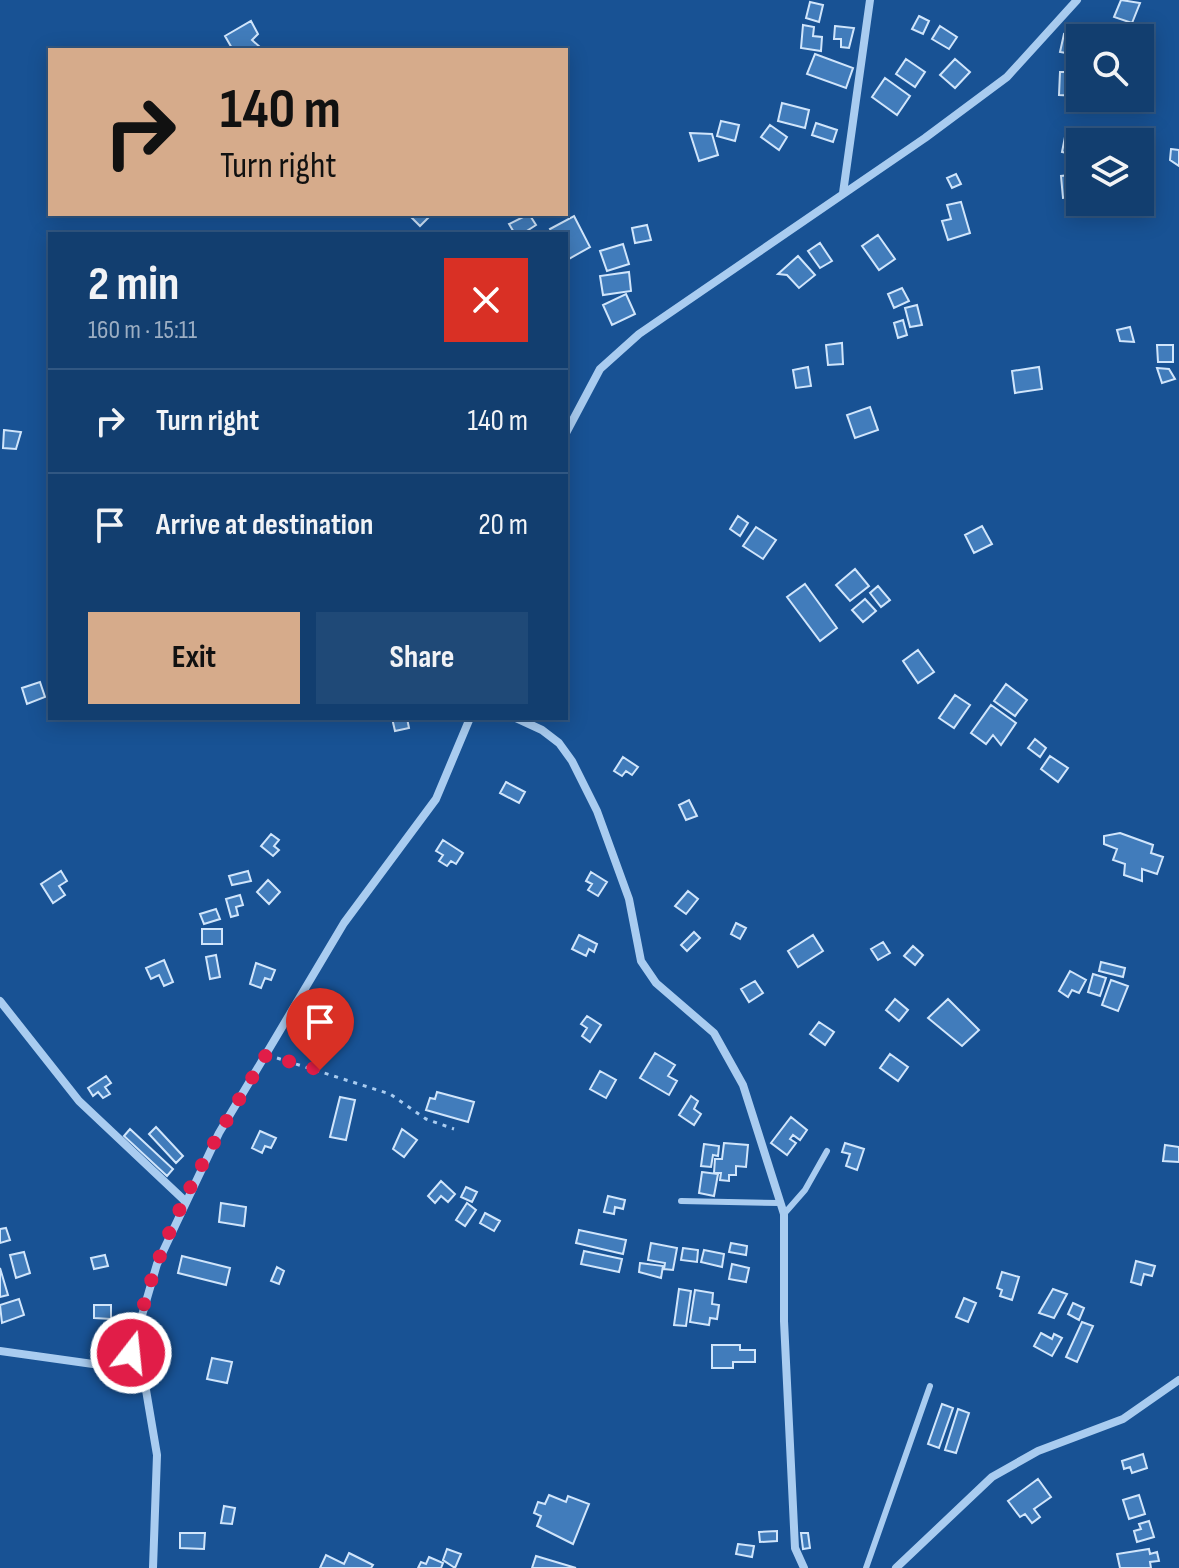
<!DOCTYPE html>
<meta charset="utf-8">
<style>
:root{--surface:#123e6f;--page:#1f4977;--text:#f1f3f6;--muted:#9caec3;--line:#315782;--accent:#d6ab8b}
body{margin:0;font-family:"Sofia Sans Condensed",sans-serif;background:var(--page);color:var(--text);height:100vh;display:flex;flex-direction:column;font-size:30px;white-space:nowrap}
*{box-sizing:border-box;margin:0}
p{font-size:26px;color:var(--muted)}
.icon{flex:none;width:44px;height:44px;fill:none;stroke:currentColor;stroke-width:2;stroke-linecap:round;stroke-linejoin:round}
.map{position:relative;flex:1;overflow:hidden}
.panel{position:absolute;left:48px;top:232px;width:520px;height:488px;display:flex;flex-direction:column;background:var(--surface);border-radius:0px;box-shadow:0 4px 20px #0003,0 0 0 2px var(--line)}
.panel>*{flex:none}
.hud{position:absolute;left:48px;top:48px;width:520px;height:168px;border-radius:0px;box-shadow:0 4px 20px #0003,0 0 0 2px var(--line);background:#d6ab8b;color:#111;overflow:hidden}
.controls{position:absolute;left:1066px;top:24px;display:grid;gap:16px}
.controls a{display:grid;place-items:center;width:88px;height:88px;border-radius:0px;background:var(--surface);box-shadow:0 4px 20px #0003,0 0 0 2px var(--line);font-size:40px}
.pin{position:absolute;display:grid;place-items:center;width:68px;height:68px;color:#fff;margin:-82px -34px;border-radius:50% 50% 50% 0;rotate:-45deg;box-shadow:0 0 8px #0007}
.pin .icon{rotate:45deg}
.me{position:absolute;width:88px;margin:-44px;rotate:16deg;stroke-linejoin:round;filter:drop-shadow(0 0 6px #0008)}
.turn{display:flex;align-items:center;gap:28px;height:168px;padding:0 40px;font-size:36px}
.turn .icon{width:104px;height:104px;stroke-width:2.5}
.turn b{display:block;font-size:56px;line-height:68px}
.round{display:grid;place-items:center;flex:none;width:84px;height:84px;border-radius:0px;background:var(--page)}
.summary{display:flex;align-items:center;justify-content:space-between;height:136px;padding:0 40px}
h1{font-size:48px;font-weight:700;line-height:60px}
.primary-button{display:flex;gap:16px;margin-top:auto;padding:16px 40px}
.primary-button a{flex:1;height:92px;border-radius:0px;background:var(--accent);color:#111;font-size:32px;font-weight:700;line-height:92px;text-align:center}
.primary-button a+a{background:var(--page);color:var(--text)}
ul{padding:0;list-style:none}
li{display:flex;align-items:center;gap:24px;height:104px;padding:0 40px;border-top:2px solid var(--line)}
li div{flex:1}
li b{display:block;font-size:30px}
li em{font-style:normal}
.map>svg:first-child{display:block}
</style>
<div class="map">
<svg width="1179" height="1568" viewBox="0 0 1179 1568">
<rect width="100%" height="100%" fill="#185294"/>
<path fill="#417cbb" stroke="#d0e5fb" stroke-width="2" d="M1121,0L1140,3L1132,23L1114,17Z
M810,2L823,5L819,22L806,18Z
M919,16L929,21L923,34L912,29Z
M251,21L258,34L252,40L261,48L233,50L225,36Z
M803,25L814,27L813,36L822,37L821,51L801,48Z
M835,26L854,28L849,48L841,47V39H834Z
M940,26L957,37L949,49L932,39Z
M1064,34L1076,37L1072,54L1060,52Z
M815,54L853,68L846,88L807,74Z
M906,59L925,72L915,87L896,74Z
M955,59L970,72L955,88L940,75Z
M1060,72H1073L1079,96L1059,95Z
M885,78L910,96L897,115L872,97Z
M782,103L809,110L805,128L778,121Z
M721,121L739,125L735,141L717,136Z
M816,123L837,130L833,142L812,135Z
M770,125L787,137L779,150L761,137Z
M1066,132L1084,135L1080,156L1062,152Z
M690,133L712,134L718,155L699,161Z
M1171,149L1179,150V166L1170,160Z
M956,174L961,184L952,188L947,178Z
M1079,174L1080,196L1063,198L1061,176Z
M961,202L970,233L948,240L942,221L951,219L947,205Z
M408,214H426L429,217L420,226Z
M529,214L536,225L522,234H515L509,224Z
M574,216L590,247L567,260L566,234H553L550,229Z
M647,225L651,240L635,243L632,228Z
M878,235L895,259L879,270L862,246Z
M820,243L832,261L820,268L808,251Z
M623,244L629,264L607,271L600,251Z
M798,256L815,275L799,288L787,275L778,274Z
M629,272L631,291L603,295L600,276Z
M902,288L909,301L894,308L888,294Z
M626,294L635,314L612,325L603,305Z
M917,305L922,325L910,327L905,308Z
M903,320L907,335L898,338L894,323Z
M1130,327L1134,342L1120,341L1117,330Z
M842,343L843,364L828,365L826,345Z
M1157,345H1173V362H1158Z
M808,367L811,386L796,388L793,370Z
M1039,367L1042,389L1015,393L1012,371Z
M1157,368L1169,369L1175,379L1162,383Z
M870,407L878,430L855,438L847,415Z
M4,430L21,432L16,449L3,448Z
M738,516L748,523L740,536L730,529Z
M982,526L992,544L974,553L965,535Z
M756,527L776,540L763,559L743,546Z
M855,569L869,586L850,601L836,585Z
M805,584L837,628L820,641L787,597Z
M878,586L890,600L881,607L870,593Z
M865,599L876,611L863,622L852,610Z
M918,650L934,672L918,683L903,661Z
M40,682L45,697L27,704L22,688Z
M1006,684L1027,700L1015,716L994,701Z
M955,695L970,705L954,728L939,718Z
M991,705L1016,723L1001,745L993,735L986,744L971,733Z
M392,718H407L409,728L395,731Z
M1035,739L1046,748L1040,757L1028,748Z
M1050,756L1068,768L1058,782L1041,769Z
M623,757L638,767L632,775L626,771L622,776L614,771Z
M506,782L525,792L519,803L500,793Z
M689,800L697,816L686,820L679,805Z
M1120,833L1153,845L1151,853L1163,857L1157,874L1142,869V881L1124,875L1125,864L1113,860L1117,849L1104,844V836Z
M271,834L279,840L274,846L279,850L273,856L261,846Z
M443,840L463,853L456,864L451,861L447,866L439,861L443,855L436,851Z
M61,871L67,881L59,886L65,895L53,903L41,884Z
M248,871L251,881L232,885L229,876Z
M591,872L607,882L598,896L588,890L592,884L586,881Z
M268,880L280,892L269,904L257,892Z
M688,891L698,899L686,914L675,906Z
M240,895L243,905L236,907L238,915L231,917L226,899Z
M216,909L220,919L204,924L200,914Z
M736,923L746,928L740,939L731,934Z
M202,929H222V944H202Z
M694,932L700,938L687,951L681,945Z
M579,935L597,944L594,952L589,949L586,956L572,949Z
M813,935L823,951L798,967L788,951Z
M883,942L890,953L878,960L871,949Z
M913,946L923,955L915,965L904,956Z
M216,955L220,977L210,979L206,957Z
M164,960L173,982L164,986L159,975L151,979L146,968Z
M1101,962L1125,968L1123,977L1099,971Z
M256,963L275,970L271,980L265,978L261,988L250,984Z
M1070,971L1086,980L1079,993L1072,990L1068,997L1059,991Z
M1093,974L1106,978L1100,996L1088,992Z
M1111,980L1128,986L1118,1011L1102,1005Z
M755,981L763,993L749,1002L741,989Z
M895,999L908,1010L899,1021L886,1010Z
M948,999L979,1030L962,1046L928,1018Z
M587,1016L601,1025L590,1042L582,1036L587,1028L581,1024Z
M819,1022L834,1032L825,1045L810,1034Z
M655,1053L675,1065L668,1076L677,1081L669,1095L640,1078Z
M890,1054L908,1067L898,1081L880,1068Z
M600,1071L616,1080L606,1098L590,1089Z
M106,1076L111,1083L105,1087L110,1094L103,1098L98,1092L93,1096L88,1088Z
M437,1092L474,1102L468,1122L426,1110L430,1098L435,1099Z
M691,1096L698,1101L694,1109L701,1114L694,1125L679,1115Z
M340,1097L355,1100L346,1140L330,1137Z
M791,1117L807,1130L800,1140L793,1135L790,1139L796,1143L787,1155L771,1143Z
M156,1127L183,1156L176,1163L149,1134Z
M130,1129L173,1169L167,1176L124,1136Z
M402,1129L417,1140L404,1157L393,1149Z
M260,1131L276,1138L271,1148L265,1146L262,1153L252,1148Z
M724,1143L748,1145L746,1167L736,1166V1175H729V1181L720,1180L721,1173H714L715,1159H722Z
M845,1143L864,1149L857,1170L846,1166L850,1154L842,1152Z
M704,1144L719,1146L718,1156L713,1155L711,1167L701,1166Z
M1165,1145L1179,1147V1162L1163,1161Z
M702,1172L718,1174L714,1196L699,1193Z
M441,1181L455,1194L448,1202L441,1196L435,1203L428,1196Z
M466,1187L477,1192L472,1202L461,1197Z
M608,1196L625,1200L623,1209L615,1207L614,1214L604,1212Z
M221,1203L246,1207L244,1226L219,1222Z
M467,1203L476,1210L465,1226L456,1220Z
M485,1213L500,1221L494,1231L480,1223Z
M6,1228L10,1240L0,1243V1229Z
M579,1230L626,1240L623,1254L576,1243Z
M651,1243L677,1248L673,1270L664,1269L665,1263L648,1260Z
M731,1243L747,1246L746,1255L729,1252Z
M683,1248L698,1250L697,1262L681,1260Z
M704,1250L724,1254L722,1267L701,1262Z
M584,1251L622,1259L619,1272L581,1264Z
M24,1252L30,1273L16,1278L10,1255Z
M105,1255L108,1266L94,1269L91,1258Z
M182,1256L230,1268L226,1285L178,1273Z
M1136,1261L1155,1266L1152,1276L1144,1274L1141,1285L1131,1282Z
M640,1263L663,1266L661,1278L639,1272Z
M732,1264L749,1268L746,1282L729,1279Z
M277,1267L284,1271L279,1284L271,1281Z
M0,1268L8,1295L0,1297Z
M1002,1272L1019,1277L1012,1300L1000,1296L1002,1290L997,1288Z
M679,1289L691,1291L686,1326L674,1325Z
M1053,1289L1067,1294L1054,1318L1039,1313Z
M695,1290L713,1293L712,1304L719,1305L717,1319L710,1318L709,1325L690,1322Z
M964,1298L976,1303L968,1322L956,1317Z
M19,1299L24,1315L2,1323L0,1305Z
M1073,1303L1084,1308L1079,1320L1068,1314Z
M94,1305H111V1319L94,1318Z
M1082,1322L1093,1326L1077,1362L1066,1357Z
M1041,1333L1052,1339L1054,1334L1062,1338L1052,1356L1034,1346Z
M712,1345H740V1350H755V1362H733V1368H712Z
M212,1358L232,1362L227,1383L207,1379Z
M942,1404L953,1408L939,1448L928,1444Z
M958,1409L969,1413L956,1453L945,1450Z
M1143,1454L1147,1468L1132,1473L1130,1467L1124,1469L1122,1461Z
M1038,1479L1051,1497L1034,1509L1040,1517L1032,1523L1025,1514L1020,1517L1008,1501Z
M549,1495L566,1502L568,1496L589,1504L573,1544L537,1526L541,1516L534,1513L538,1502L545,1504Z
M1139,1495L1145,1514L1129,1519L1123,1500Z
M224,1506L235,1508L232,1524L221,1523Z
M1149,1521L1154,1537L1137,1542L1134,1531L1141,1529L1139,1524Z
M777,1531V1541L760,1542L759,1532Z
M180,1533H205L204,1549L180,1548Z
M801,1533H808L810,1548L803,1549Z
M738,1544L754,1546L752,1557L736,1554Z
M447,1549L461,1554L455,1568L443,1560Z
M1149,1549L1150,1554L1157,1552L1159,1561L1150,1562L1151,1568H1120L1117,1554Z
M349,1553L373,1565L371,1568H320L326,1555L344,1564Z
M536,1556L576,1568H532Z
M429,1557L443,1563L441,1568H418L421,1562L426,1564Z"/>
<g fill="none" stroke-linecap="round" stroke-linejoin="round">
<path stroke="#a9ccf0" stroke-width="3" stroke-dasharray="4 6" stroke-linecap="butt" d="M277,1058L390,1094L426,1119L454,1129"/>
<path stroke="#a9ccf0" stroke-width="6" d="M681,1201L779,1203
M784,1214L805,1190L827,1151
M866,1568L930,1386"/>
<path stroke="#a9ccf0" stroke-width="8" d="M843,193L870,0
M566,433L600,369L639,334L925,138L1007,77L1077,0
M516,718L542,730L559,743L572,761L597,811L629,899L641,961L656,983L714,1033L743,1085L784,1214V1321L795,1548L804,1568
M0,1001L79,1101L184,1200
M0,1351L93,1364L118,1362L131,1353L157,1264L219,1133L344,923L436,799L470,718
M131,1353L146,1390L157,1455L153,1568
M896,1568L992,1477L1038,1451L1123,1419L1179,1380"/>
</g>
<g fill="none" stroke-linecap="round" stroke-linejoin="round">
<path stroke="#e11d48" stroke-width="14" stroke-dasharray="0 25.2" d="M131,1353C139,1324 146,1293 157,1264C184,1190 225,1122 266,1055L320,1070"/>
</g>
</svg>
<div class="controls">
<a><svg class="icon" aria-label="search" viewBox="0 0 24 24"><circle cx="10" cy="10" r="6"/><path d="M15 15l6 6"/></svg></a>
<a><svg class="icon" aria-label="layers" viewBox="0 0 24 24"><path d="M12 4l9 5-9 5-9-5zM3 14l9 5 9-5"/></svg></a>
</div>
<div class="pin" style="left:320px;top:1070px;background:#d93025"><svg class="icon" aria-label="arrive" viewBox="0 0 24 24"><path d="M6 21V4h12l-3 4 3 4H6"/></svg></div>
<svg class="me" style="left:131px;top:1353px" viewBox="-20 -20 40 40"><circle r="17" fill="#e11d48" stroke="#fff" stroke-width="3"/><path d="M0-11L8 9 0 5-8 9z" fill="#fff"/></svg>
<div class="hud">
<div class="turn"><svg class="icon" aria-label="right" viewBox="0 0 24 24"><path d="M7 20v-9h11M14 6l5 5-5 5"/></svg><div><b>140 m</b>Turn right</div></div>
</div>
<section class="panel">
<div class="summary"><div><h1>2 min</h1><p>160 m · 15:11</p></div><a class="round" style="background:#d93025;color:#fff"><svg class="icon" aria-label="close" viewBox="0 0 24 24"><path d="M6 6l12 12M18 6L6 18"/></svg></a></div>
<ul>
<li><svg class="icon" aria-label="right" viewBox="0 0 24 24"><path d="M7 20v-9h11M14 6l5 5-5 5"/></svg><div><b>Turn right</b></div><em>140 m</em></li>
<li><svg class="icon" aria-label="arrive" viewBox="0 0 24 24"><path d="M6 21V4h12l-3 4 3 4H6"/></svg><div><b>Arrive at destination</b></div><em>20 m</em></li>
</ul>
<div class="primary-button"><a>Exit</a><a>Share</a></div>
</section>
</div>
